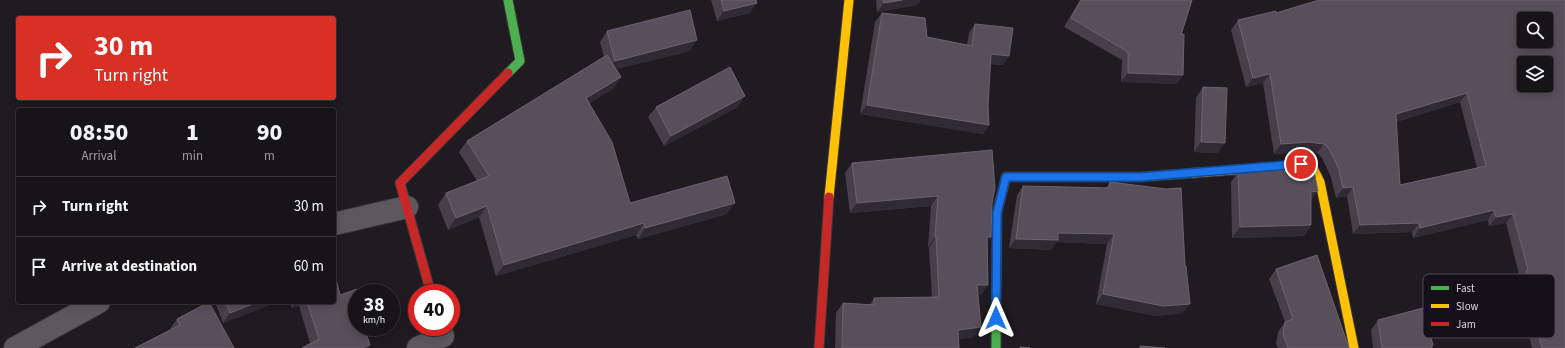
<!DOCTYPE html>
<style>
:root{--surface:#171418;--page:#242125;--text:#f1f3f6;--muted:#9e9ea2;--line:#363337}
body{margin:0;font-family:"Source Sans 3",sans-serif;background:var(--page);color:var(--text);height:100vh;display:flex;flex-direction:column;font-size:15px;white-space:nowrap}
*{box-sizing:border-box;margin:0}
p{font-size:13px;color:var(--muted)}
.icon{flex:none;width:22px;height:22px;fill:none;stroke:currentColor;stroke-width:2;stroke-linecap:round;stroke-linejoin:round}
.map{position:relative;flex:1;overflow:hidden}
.details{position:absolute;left:16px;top:108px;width:320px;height:196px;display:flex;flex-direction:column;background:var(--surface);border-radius:4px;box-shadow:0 2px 10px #0003,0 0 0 1px var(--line)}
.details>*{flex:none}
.top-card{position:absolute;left:16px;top:16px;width:320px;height:84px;border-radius:4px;box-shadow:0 2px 10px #0003,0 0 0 1px var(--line);background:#d93025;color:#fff;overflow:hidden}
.fabs{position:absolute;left:1517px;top:12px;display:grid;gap:8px}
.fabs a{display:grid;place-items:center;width:36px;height:36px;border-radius:4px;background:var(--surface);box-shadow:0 2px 10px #0003,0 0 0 1px var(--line);font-size:20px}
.speed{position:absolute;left:348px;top:284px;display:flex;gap:8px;font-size:20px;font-weight:700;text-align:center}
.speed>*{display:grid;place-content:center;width:52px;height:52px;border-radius:50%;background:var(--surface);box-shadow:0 2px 10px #0003,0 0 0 1px var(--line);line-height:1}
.speed small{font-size:10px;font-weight:400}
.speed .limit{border:6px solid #d22;background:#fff;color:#111}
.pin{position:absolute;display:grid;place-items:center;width:34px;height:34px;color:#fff;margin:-17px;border:2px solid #fff;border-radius:50%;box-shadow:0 1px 4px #0007}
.me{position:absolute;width:44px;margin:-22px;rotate:0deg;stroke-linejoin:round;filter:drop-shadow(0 0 3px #0008)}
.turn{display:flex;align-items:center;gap:14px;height:84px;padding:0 12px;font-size:18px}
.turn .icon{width:52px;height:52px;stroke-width:2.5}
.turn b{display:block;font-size:28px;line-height:34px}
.eta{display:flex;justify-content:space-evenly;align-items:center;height:68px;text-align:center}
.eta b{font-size:24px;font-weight:800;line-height:28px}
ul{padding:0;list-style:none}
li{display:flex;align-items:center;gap:12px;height:60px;padding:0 12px;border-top:1px solid var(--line)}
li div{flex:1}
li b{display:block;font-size:15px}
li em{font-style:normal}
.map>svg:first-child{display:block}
</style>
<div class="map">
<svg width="1565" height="348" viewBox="0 0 1565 348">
<rect width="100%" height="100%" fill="#1f1b20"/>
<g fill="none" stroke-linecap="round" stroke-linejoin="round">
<defs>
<path id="street" d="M334,224L407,207
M15,348L99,302
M418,348L443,336"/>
<path id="fast" d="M508,73L520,61L508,0
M996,348L997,213L1006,177H1140L1194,173"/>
<path id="slow" d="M1194,173L1311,164L1320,182L1354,348
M829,197L849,0"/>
<path id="jam" d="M431,293L400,183L508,73
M819,348L829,197"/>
</defs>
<use href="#street" stroke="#3a363b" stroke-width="24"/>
<use href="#fast" stroke="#3a363b" stroke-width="11"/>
<use href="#slow" stroke="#3a363b" stroke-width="11"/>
<use href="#jam" stroke="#3a363b" stroke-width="11"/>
<use href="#street" stroke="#5b595c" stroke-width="22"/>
<use href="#fast" stroke="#4caf50" stroke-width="9"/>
<use href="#slow" stroke="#ffc107" stroke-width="9"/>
<use href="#jam" stroke="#c62828" stroke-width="9"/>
</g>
<path fill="#473f4a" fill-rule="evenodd" d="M711,0H756L750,13L717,21Z
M876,0H921L917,5L877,12Z
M1080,0H1192L1181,35L1177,84L1121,82L1122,60L1064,27Z
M1565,0V348H1532L1529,336L1530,334L1525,310L1526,308L1519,280L1520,278L1506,223L1489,226L1488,220L1413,238L1412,232L1353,234L1347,196L1336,198L1331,177L1322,158L1317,153L1301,152L1274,154L1263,83L1246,87L1231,30L1238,20L1276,13ZM1460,102L1477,168L1400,185L1396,122Z
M882,13L927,37L967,45L969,33L975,24L1003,65L990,64L988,106L989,125L983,134L860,114L875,22Z
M607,31L690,51L616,69L621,77L613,89L589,103L630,203L727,214L638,239L636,235L496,276L479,217L448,230L438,205L446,193L477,181L459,152L467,141L604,57L600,42Z
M1203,87L1218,153L1194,152L1196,98Z
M656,107H738L664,146L648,117Z
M852,163L992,203L987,244L988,285L981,295H978L974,337L959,339V348H835L836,313L843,303L870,305L874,298L932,297L929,248L928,247L931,206L850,213L845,173Z
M1286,168L1311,201V225L1304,236L1232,238L1231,182L1238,172L1284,170Z
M1110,182L1183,313L1156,316L1096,304L1107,244L1056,242L1051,250L1009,248L1017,195L1023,186L1106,188Z
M1276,269L1349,348H1278L1276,344L1278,332L1285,322L1269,279Z
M340,295L357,327L310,343L299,306L292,308L290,302H334Z
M215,302H277L223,323Z
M177,319L234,348L171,329H170Z
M1378,320L1432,348H1373L1371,330Z"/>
<path fill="#302a33" d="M902,0H921L917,5L877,12L884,3Z
M757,3L750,13L717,21L724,11Z
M697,40L690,51L608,71L615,61Z
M991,54L1009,56L1003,65L984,63Z
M1128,73L1183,75L1177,84L1121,82Z
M1270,74L1263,83L1246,87L1253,78Z
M621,77L613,89L579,110L586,98Z
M1467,93L1460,102L1389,124L1396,114Z
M745,96L738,107L664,146L671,136Z
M867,105L989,125L983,134L860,114Z
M1201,142L1225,143L1218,153L1194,152Z
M1308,142L1324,144L1317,153L1301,152L1274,154L1281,144Z
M1353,187L1347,196L1336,198L1343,188Z
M1318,191L1311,201V192Z
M938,196L931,206L850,213L857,203Z
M735,203L727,214L638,239L645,228Z
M487,206L479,217L448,230L456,218Z
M1494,210L1488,220L1413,238L1420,228Z
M1513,214L1506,223L1489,226L1496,217Z
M644,223L636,235L496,276L504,265Z
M1419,223L1412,232L1353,234L1360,225Z
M1311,225L1304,236L1232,238L1240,227Z
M1058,233L1114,234L1107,244L1056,242L1051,250L1009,248L1016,239Z
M935,237H936L929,248L928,247Z
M987,237H991L984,248Z
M977,285H988L981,295H969Z
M1103,294L1190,304L1183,313L1156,316L1096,304Z
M258,302H277L223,323L230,313Z
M296,302H302L299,306L292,308Z
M981,327L974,337L951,340L958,330Z
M370,345L368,348H361Z"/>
<path fill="#574f5a" stroke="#6b646e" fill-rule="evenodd" d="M721,0H756L757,3L724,11Z
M883,0H902L884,3Z
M1081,0H1192L1181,35L1184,34L1183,75L1128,73V52L1071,18Z
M1319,0H1565V348H1542L1536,327L1538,326L1532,300H1533L1526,271L1528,270L1513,214L1496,217L1494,210L1420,228L1419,223L1360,225L1353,187L1343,188L1338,167L1329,149L1324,144L1308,142L1281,144L1270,74L1253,78L1238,20L1276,11V13ZM1524,19H1546V41H1524ZM1524,63H1546V85H1524ZM1467,93L1486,166L1400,185L1396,114Z
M690,10L697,40L615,61L607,31Z
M882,13L925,18L927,37L972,46L975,24L1013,28L1009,56L991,54L988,106L989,125L867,105Z
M607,55L621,77L586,98L612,142L630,203L727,176L735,203L645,228L644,223L504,265L487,206L456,218L446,193L489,176L467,141Z
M730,67L745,96L671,136L656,107Z
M1203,87L1227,88L1225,143L1201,142Z
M992,150L995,188L992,203L991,237H987L988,285H977L981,327L958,330L959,348H842L843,303L874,305V298L939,297L936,237H935L938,196L857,203L852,163Z
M1311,166L1315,176L1318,191L1311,192V225L1240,227L1238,172L1286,170V168Z
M1110,182L1166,189L1181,188L1185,266H1186L1190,304L1163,306L1103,294L1114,234L1058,233V240L1016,239L1023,186L1109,188Z
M1317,255L1349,348H1288L1283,334L1285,322L1293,319L1276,269Z
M334,271L340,295L357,289L359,293H357V327H364L370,345L361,348H302L319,339L307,302H334Z
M209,302L234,348H135L180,325L177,319Z
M226,302H258L230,313Z
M1423,308L1433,345H1432V348H1382L1378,320Z
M1140,346L1165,348H1140Z
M1020,347L1030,348H1020Z"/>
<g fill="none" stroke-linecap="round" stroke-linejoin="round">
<defs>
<path id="route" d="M996,318L997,213L1006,177H1140L1301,164"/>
</defs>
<use href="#route" stroke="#114b97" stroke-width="10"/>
<use href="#route" stroke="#1a73e8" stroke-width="7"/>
</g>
<rect x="1423" y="274" width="132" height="64" rx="6" fill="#161019" stroke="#504b53" stroke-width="1"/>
<rect x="1431" y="286" width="18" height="4" fill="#4caf50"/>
<rect x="1431" y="304" width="18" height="4" fill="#ffc107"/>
<rect x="1431" y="322" width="18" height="4" fill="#c62828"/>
<g font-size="11" fill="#d9d4db">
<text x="1456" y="292">Fast</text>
<text x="1456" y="310">Slow</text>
<text x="1456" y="328">Jam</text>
</g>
</svg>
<div class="fabs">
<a><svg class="icon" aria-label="search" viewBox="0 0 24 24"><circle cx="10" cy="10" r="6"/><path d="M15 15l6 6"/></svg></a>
<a><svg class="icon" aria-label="layers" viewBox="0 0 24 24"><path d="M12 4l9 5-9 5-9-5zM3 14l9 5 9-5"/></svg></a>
</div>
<div class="speed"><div>38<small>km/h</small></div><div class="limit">40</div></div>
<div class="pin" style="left:1301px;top:164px;background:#d93025"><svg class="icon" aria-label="arrive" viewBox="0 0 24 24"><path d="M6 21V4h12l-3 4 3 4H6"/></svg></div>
<svg class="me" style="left:996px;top:318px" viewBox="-20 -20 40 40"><path d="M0-17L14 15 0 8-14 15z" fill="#1a73e8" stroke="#fff" stroke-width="4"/></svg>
<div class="top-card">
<div class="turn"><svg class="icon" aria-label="right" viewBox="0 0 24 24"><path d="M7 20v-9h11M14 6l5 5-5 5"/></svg><div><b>30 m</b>Turn right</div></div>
</div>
<section class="details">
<div class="eta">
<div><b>08:50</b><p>Arrival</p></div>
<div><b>1</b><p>min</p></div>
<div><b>90</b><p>m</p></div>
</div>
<ul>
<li><svg class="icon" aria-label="right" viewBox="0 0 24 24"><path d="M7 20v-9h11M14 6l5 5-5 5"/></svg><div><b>Turn right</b></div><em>30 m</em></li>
<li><svg class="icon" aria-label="arrive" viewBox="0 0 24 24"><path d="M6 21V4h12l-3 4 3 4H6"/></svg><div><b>Arrive at destination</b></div><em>60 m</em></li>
</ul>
</section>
</div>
